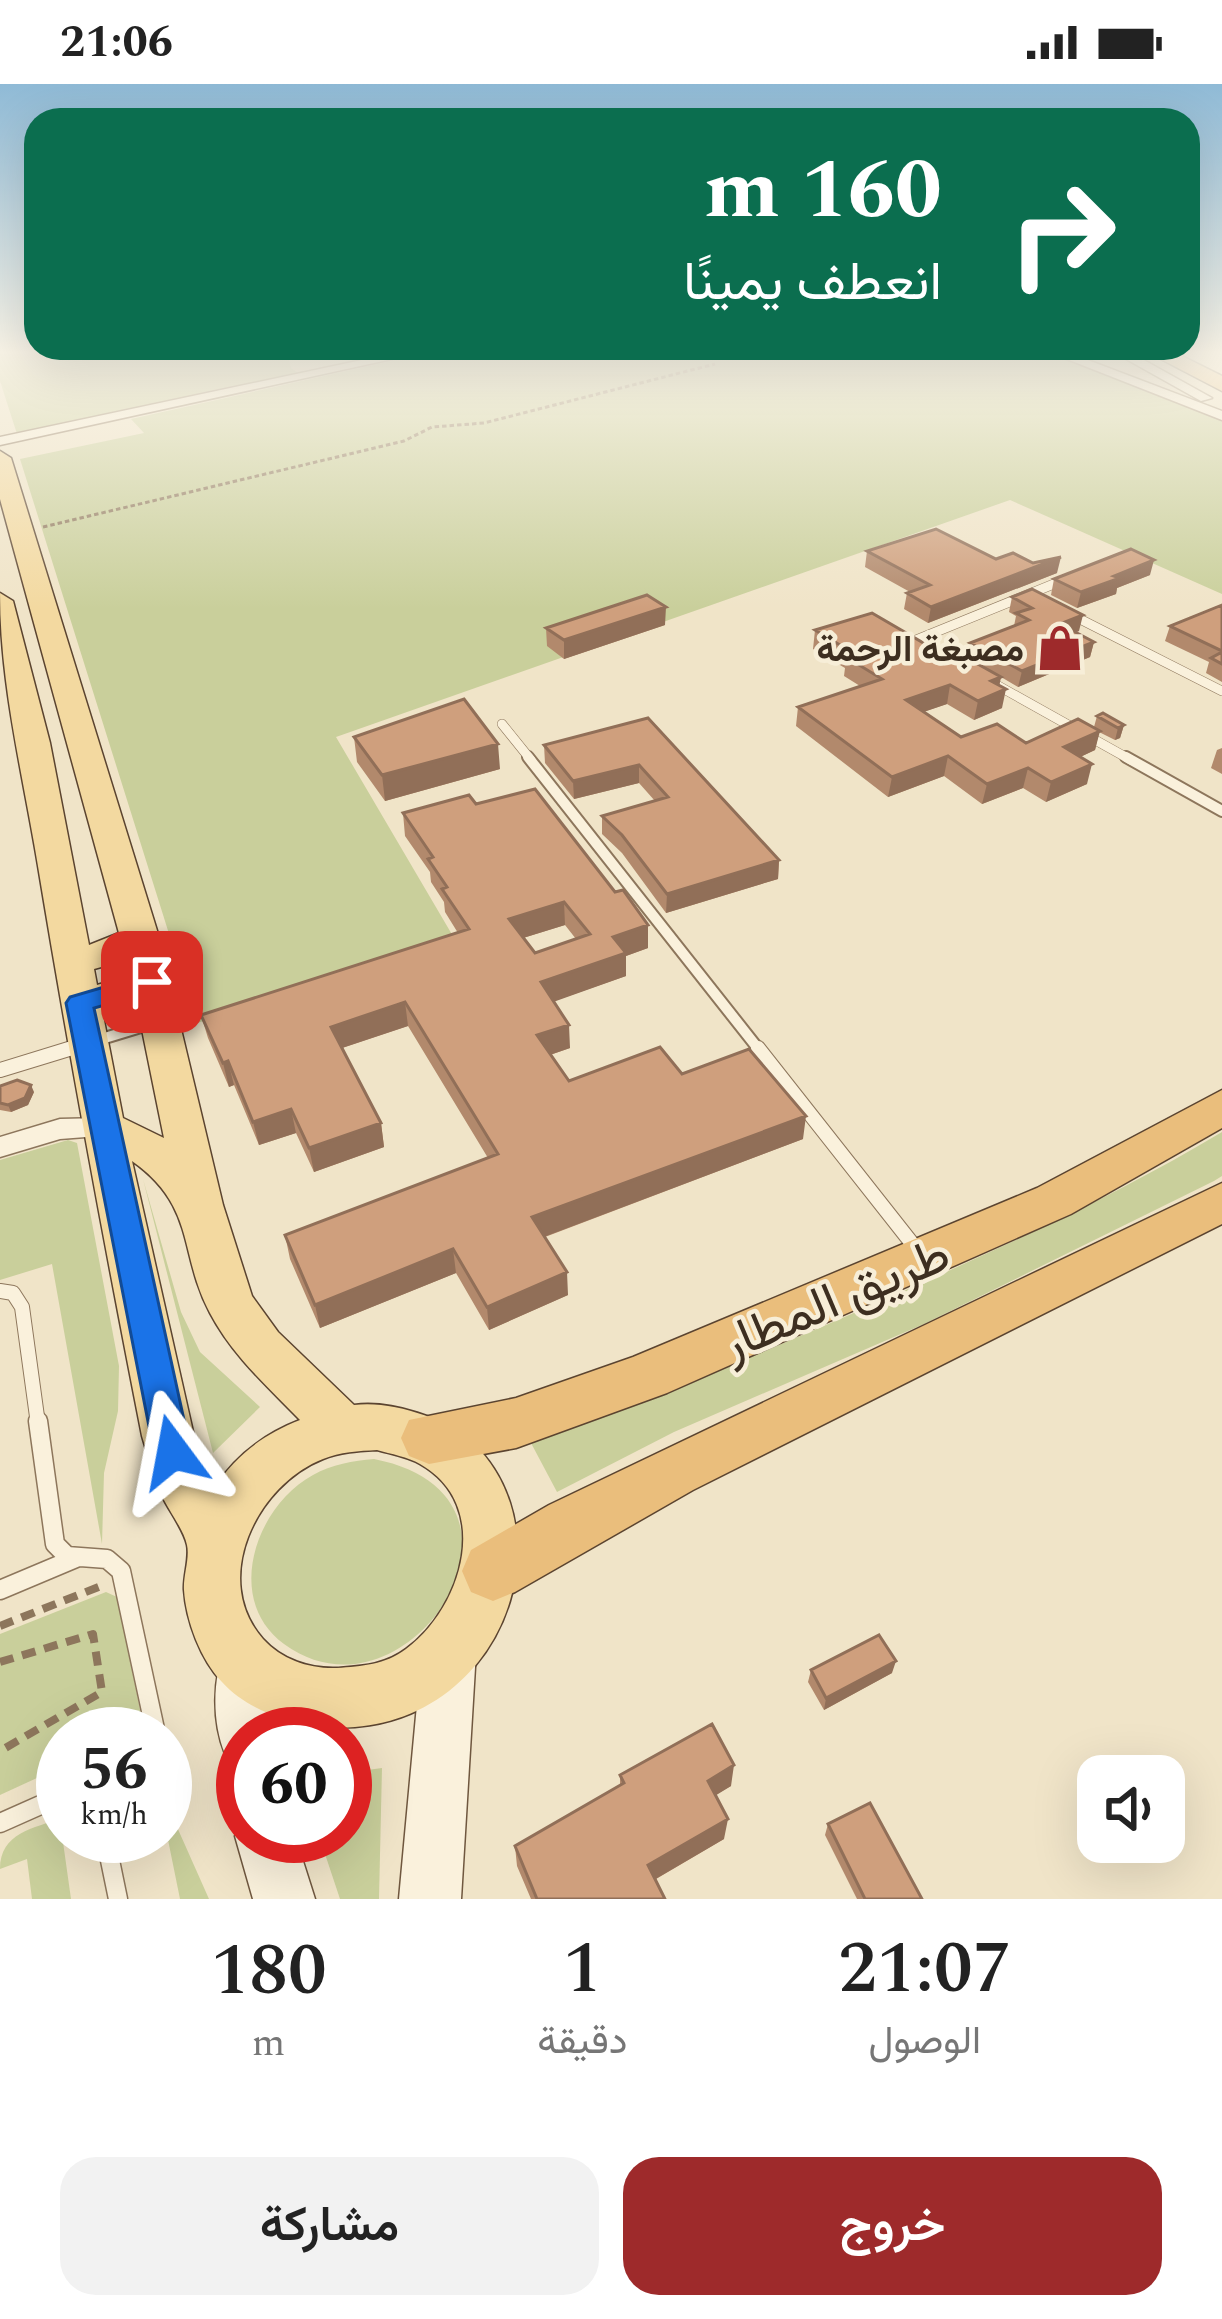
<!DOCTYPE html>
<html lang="ar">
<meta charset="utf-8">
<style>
:root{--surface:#fff;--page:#f2f2f2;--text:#222;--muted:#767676;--accent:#9e2a2b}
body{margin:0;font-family:Spectral,Vazirmatn,serif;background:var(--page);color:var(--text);direction:rtl;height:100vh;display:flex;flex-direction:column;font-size:45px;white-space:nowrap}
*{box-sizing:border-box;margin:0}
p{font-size:39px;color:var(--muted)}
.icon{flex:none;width:66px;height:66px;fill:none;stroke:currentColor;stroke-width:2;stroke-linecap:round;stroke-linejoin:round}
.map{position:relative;height:1815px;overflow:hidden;direction:ltr}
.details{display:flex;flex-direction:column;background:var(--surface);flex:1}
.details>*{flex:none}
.banner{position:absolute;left:24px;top:24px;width:1176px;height:252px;border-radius:36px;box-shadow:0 12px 48px #0002;direction:rtl;background:#0b6e4f;color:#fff;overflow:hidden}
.controls{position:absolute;left:1077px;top:1671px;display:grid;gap:24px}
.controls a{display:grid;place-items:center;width:108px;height:108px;border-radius:24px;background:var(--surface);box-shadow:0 12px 48px #0002;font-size:60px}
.speed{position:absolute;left:36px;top:1623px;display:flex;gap:24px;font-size:60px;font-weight:700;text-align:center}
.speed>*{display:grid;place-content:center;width:156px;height:156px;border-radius:50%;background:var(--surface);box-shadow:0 12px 48px #0002;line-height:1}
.speed small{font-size:30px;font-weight:400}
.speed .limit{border:18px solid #d22;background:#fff;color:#111}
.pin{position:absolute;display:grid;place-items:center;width:102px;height:102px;color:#fff;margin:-51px;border-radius:24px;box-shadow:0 6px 18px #0006}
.me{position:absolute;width:132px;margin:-66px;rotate:347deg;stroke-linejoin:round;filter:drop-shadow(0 0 9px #0008)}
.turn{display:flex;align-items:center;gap:42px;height:252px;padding:0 60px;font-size:54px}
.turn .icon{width:156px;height:156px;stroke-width:2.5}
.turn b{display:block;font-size:84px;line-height:102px}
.eta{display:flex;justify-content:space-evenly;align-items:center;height:204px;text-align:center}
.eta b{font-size:72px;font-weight:600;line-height:84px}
.action{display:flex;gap:24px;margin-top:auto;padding:24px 60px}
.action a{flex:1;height:138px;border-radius:36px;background:var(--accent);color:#fff;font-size:48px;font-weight:600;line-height:138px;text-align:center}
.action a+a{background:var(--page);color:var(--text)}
.status{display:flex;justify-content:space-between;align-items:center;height:84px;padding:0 60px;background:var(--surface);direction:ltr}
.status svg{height:33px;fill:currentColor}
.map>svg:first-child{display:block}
</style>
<div class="status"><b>21:06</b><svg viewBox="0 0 49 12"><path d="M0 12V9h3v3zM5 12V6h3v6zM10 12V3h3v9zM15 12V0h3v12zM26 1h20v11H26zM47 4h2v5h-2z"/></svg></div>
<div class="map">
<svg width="1222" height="1815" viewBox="0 0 1222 1815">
<rect width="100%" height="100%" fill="#f0e4c8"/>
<path fill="#c9cf9b" d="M0,270H312L289,276L291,284L301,291L17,350L0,297Z
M423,270H1055L1222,337V510L1010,416L336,653L457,859L197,939L20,375L144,349L131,335Z
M1222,1048V1092L1214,1097L924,1240L674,1348L557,1408L531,1359C655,1314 774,1264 895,1211C1007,1161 1117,1111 1222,1048Z
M68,1056L77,1059L119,1282L118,1327L104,1389L102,1460L52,1180L0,1196V1076Z
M143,1095L181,1228L200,1268L260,1323L213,1369Z
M374,1375C563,1412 408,1651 284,1560C223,1515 256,1422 313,1391C332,1380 353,1377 374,1375Z
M106,1508L117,1513L143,1640L134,1650H63V1682L0,1711V1550Z
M382,1684L379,1815H340L319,1752H345V1689Z
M165,1716L209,1815H180L165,1741Z
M63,1734V1752H78L63,1758L71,1815H32L27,1775L0,1785C0,1749 33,1744 63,1734Z"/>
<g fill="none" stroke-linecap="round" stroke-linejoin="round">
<defs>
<path id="service-far3" d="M1068,529L1222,607
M925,561L916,556L1066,495
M995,600L1131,676
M502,640L531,676"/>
<path id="service-far2" d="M528,673L760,967
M1126,673L1222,727
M62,967L154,939"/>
<path id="service-far1" d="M758,964L918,1167
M0,986L72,964
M0,1207L13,1209L22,1223L38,1340"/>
<path id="service" d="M38,1337L55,1460L67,1472L107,1475L121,1487L156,1650
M0,1506L76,1474
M0,1739L63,1711
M105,1752L118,1815"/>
<path id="minor" d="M390,270H415L0,361V353Z
M1054,270H1072L1222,327V336Z
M1117,270H1133L1212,314L1201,317Z
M103,1034L112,1037L116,1044L112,1051L60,1055L0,1073V1053L60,1035Z"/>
<path id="secondary" d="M449,1540L468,1548L476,1567L461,1815H399L422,1567L430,1548Z
M245,1554L264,1563L273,1582L274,1650H243V1678L225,1670C212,1638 212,1594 226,1563Z
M243,1733V1752H295L315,1815H253L235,1752Z"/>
<path id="primary" d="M0,367L11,374L159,853L223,1121L252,1212L278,1248L354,1321C391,1316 446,1334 473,1359C544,1428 525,1548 449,1607C401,1644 340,1652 284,1635C262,1628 238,1616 222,1598C201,1576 186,1537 184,1506C183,1492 190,1474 187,1461C184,1446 169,1427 162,1412C154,1393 148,1372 142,1352C105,1164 70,975 39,788C24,695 0,603 0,509L13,517L50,659L89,861L119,849L0,415ZM127,876L131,891L97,901L94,885ZM136,916L164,1054L123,1034L102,926ZM132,1077C197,1123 178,1169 210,1229C232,1271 267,1302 300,1336C264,1350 236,1371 215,1403L194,1352ZM377,1366C391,1370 408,1373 420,1380C494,1422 462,1524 406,1565C385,1581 362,1582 337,1584C310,1585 282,1576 263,1555C210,1495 257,1401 323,1375C340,1368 359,1367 377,1366Z"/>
<path id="trunk" d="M1151,270H1178L1222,292V307Z
M1222,1006V1044L1071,1130L667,1309L516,1364L429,1380L409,1372L401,1354L409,1336L516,1314L633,1273L1037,1104Z
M1222,1099V1140L693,1406L515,1508L493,1517L471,1508L462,1487L471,1466L549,1421Z"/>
</defs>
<use href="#service-far3" stroke="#8d765c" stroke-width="10"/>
<use href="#service-far2" stroke="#8d765c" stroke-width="14"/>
<use href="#service-far1" stroke="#8d765c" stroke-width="16"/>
<use href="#service" stroke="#8d765c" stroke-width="21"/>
<use href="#minor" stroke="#8d765c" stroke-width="3"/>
<use href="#secondary" stroke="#6f573f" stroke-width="3"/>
<use href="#primary" stroke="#5b4430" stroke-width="3"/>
<use href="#trunk" stroke="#5b4430" stroke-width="3"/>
<path stroke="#8d765c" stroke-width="3" stroke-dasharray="4.5 3" stroke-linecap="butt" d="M43,443L404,357L432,343L484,339L715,280"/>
<path stroke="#8d765c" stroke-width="8" stroke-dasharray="14 9" stroke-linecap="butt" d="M0,1542L106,1500
M0,1578L93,1550L102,1608L0,1667"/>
<use href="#service-far3" stroke="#faf1dc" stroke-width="9"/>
<use href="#service-far2" stroke="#faf1dc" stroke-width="10"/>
<use href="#service-far1" stroke="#faf1dc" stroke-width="14"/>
<use href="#service" stroke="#faf1dc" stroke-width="18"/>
<use href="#minor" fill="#faf1dc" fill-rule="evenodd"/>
<use href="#secondary" fill="#faf1dc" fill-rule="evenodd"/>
<use href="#primary" fill="#f3d9a0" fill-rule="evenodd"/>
<use href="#trunk" fill="#eabe7c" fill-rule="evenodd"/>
</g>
<path fill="#b2896c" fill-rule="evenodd" d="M867,467L996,475L1033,479L1057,489L928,539L904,525L907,509L910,508L865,483Z
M1150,491L1117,504L1116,510L1077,524L1051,511L1054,495Z
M1012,513L1079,547L1076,548L1094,558L1090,573L1018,603L1001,593L999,601L1002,624L974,636L947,620L923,628L961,653L1026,659L1094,643L1097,632L1124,641L1120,654L1115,656L1099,648L1095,666L1080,673L1087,700L1046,718L1023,704L982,720L944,692L888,713L796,642L798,623L860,602L844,592L845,584L813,565L815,546L967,574L970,559L1014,542L1016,532L1009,528Z
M1222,521V598L1206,589L1209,578L1165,557L1170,542Z
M665,541L564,575L547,562L546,544Z
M648,634L779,776L778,795L666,829L622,769L602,750V732L655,717L639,699L574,715L545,679L544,661Z
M354,653L500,685L385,717L357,678Z
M1222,664V690L1211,684L1217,666Z
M476,720L648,864L626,872V892L554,917L570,964L550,971L569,997L682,990L803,1055L545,1153L568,1211L489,1246L456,1189L320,1244L290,1175L285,1151L488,1074L408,942L342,964L381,1039L384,1063L314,1088L296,1049L259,1061L234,1001L229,1003L208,954L201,931L458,849L445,828L444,818L431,798L430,788L405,752L403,729ZM565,841L576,855L535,869L523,854Z
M0,1001L34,1008L28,1021L11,1028L0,1026Z
M811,1586L892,1589L824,1626L808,1598Z
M620,1691L731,1702L715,1711L724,1755L656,1795L665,1815H531L517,1782L515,1762L620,1701Z
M828,1740L922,1815H857L825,1751Z"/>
<path fill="#916f58" d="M1061,473L1057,489L928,539L931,523Z
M1154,476L1150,491L1117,504L1116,510L1077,524L1081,508L1114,492Z
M666,523L665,541L564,575V556Z
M1083,531L1079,547L1057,555L1060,540Z
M1094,558L1090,573L1018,603L1022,587Z
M1001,593L998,608L1006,605L1002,624L974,636L978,617L991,597Z
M950,601L947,620L903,635L906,616Z
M1124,641L1120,654L1115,656L1118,644Z
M1100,647L1095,666L1059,683L1064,663Z
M498,660L500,685L385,717L382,691Z
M948,672L944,692L888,713L892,693Z
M1092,680L1087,700L1046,718L1051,698Z
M639,681V699L574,715L573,697Z
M1028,684L1023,704L982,720L987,700Z
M779,776L778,795L666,829L667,810Z
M564,818L565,841L510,858L509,835Z
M648,841V864L626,872V892L542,922L541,898L613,853Z
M405,918L408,942L336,966L331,943Z
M569,941L570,964L538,975L537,951Z
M228,977L234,1001L229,1003L223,979Z
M31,1001L34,1008L28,1021L11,1028L8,1021Z
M291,1025L296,1049L259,1061L253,1038Z
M806,1032L803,1055L533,1157L532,1133Z
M381,1039L384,1063L314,1088L309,1064Z
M453,1165L456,1189L320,1244L315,1221Z
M567,1188L568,1211L489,1246L487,1223Z
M896,1577L892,1589L824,1626L826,1614Z
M734,1681L731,1702L705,1718L708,1697Z
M728,1735L724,1755L647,1800L648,1781Z"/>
<path fill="#cf9f7d" stroke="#916f58" stroke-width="3" fill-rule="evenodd" d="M936,445L996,475L1013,469L1033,479L1061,473L931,523L907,509L930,501L867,467Z
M1131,465L1154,476L1114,492L1120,494L1081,508L1054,495Z
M1032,505L1083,531L1060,540L1094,558L1022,587L970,559L1029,536L1016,529L1032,524L1012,513Z
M647,511L666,523L564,556L546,544Z
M1222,521V567L1170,542Z
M872,529L939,568L949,564L1001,593L991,597L1006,605L978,617L950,601L906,616L961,653L997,640L1026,659L1078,635L1100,647L1064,663L1092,680L1051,698L1028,684L987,700L948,672L892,693L798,623L882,595L846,573L855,570L815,546Z
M1222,568V580L1211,574Z
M464,615L498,660L382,691L354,653Z
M1103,629L1124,641L1118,644L1097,632Z
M648,634L779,776L667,810L622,751L602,732L668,713L639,681L573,697L544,661Z
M535,705L615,808L623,806L648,841L613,853L626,869L541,898L569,941L537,951L569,997L660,963L682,990L749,965L806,1032L532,1133L567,1188L487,1223L453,1165L315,1221L285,1151L498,1070L405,918L331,943L381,1039L309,1064L291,1025L253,1038L228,977L223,979L201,931L469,845L442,805L447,803L428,775L433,773L403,729L469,711L476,720ZM564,818L590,850L535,869L509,835Z
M17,996L31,1001L25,1014L8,1021L0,1019V1002Z
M879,1551L896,1577L826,1614L811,1586Z
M712,1640L734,1681L708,1697L728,1735L648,1781L665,1815H537L515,1762L624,1699L620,1691Z
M870,1719L922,1815H865L828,1740Z"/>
<linearGradient id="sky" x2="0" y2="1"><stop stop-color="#8fbad6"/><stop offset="0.51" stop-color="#f8f3e6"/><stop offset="1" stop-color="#f8f3e6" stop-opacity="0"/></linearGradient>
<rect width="1222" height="525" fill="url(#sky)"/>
<path fill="#1a73e8" stroke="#114b97" stroke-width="3" d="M152,889L166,898L162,905L94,924L191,1368L186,1380L173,1385L160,1380L154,1368L66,919L70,913Z"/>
<defs>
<symbol id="shop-bare" viewBox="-9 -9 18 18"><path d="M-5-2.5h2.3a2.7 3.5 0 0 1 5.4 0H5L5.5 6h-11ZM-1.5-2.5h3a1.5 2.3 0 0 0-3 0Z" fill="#9e2a2b" stroke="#f7eed8" stroke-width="2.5" paint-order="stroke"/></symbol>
</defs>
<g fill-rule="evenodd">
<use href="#shop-bare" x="1027" y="531" width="66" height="66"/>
</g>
<g text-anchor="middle" stroke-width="9" stroke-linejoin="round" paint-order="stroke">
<g font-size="36" font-weight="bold" fill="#3d2e20" stroke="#f7eed8" text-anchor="end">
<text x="1024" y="577">مصبغة الرحمة</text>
</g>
<g font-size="51" fill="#3d2e20" stroke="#f7eed8">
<text transform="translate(835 1213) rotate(-23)" y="18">طريق المطار</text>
</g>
</g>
</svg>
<div class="controls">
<a><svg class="icon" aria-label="sound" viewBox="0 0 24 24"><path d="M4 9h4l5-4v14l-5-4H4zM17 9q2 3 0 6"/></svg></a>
</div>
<div class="speed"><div>56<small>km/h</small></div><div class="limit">60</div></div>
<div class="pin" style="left:152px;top:898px;background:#d93025"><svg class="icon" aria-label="arrive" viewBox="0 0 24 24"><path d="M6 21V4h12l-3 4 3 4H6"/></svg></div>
<svg class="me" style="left:173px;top:1368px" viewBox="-20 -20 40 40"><path d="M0-17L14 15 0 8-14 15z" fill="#1a73e8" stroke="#fff" stroke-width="4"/></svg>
<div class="banner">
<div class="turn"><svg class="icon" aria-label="right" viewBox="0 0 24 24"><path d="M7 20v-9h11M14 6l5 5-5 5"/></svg><div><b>160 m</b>انعطف يمينًا</div></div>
</div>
</div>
<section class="details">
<div class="eta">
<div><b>21:07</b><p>الوصول</p></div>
<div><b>1</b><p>دقيقة</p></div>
<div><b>180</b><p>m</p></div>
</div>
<div class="action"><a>خروج</a><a>مشاركة</a></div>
</section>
